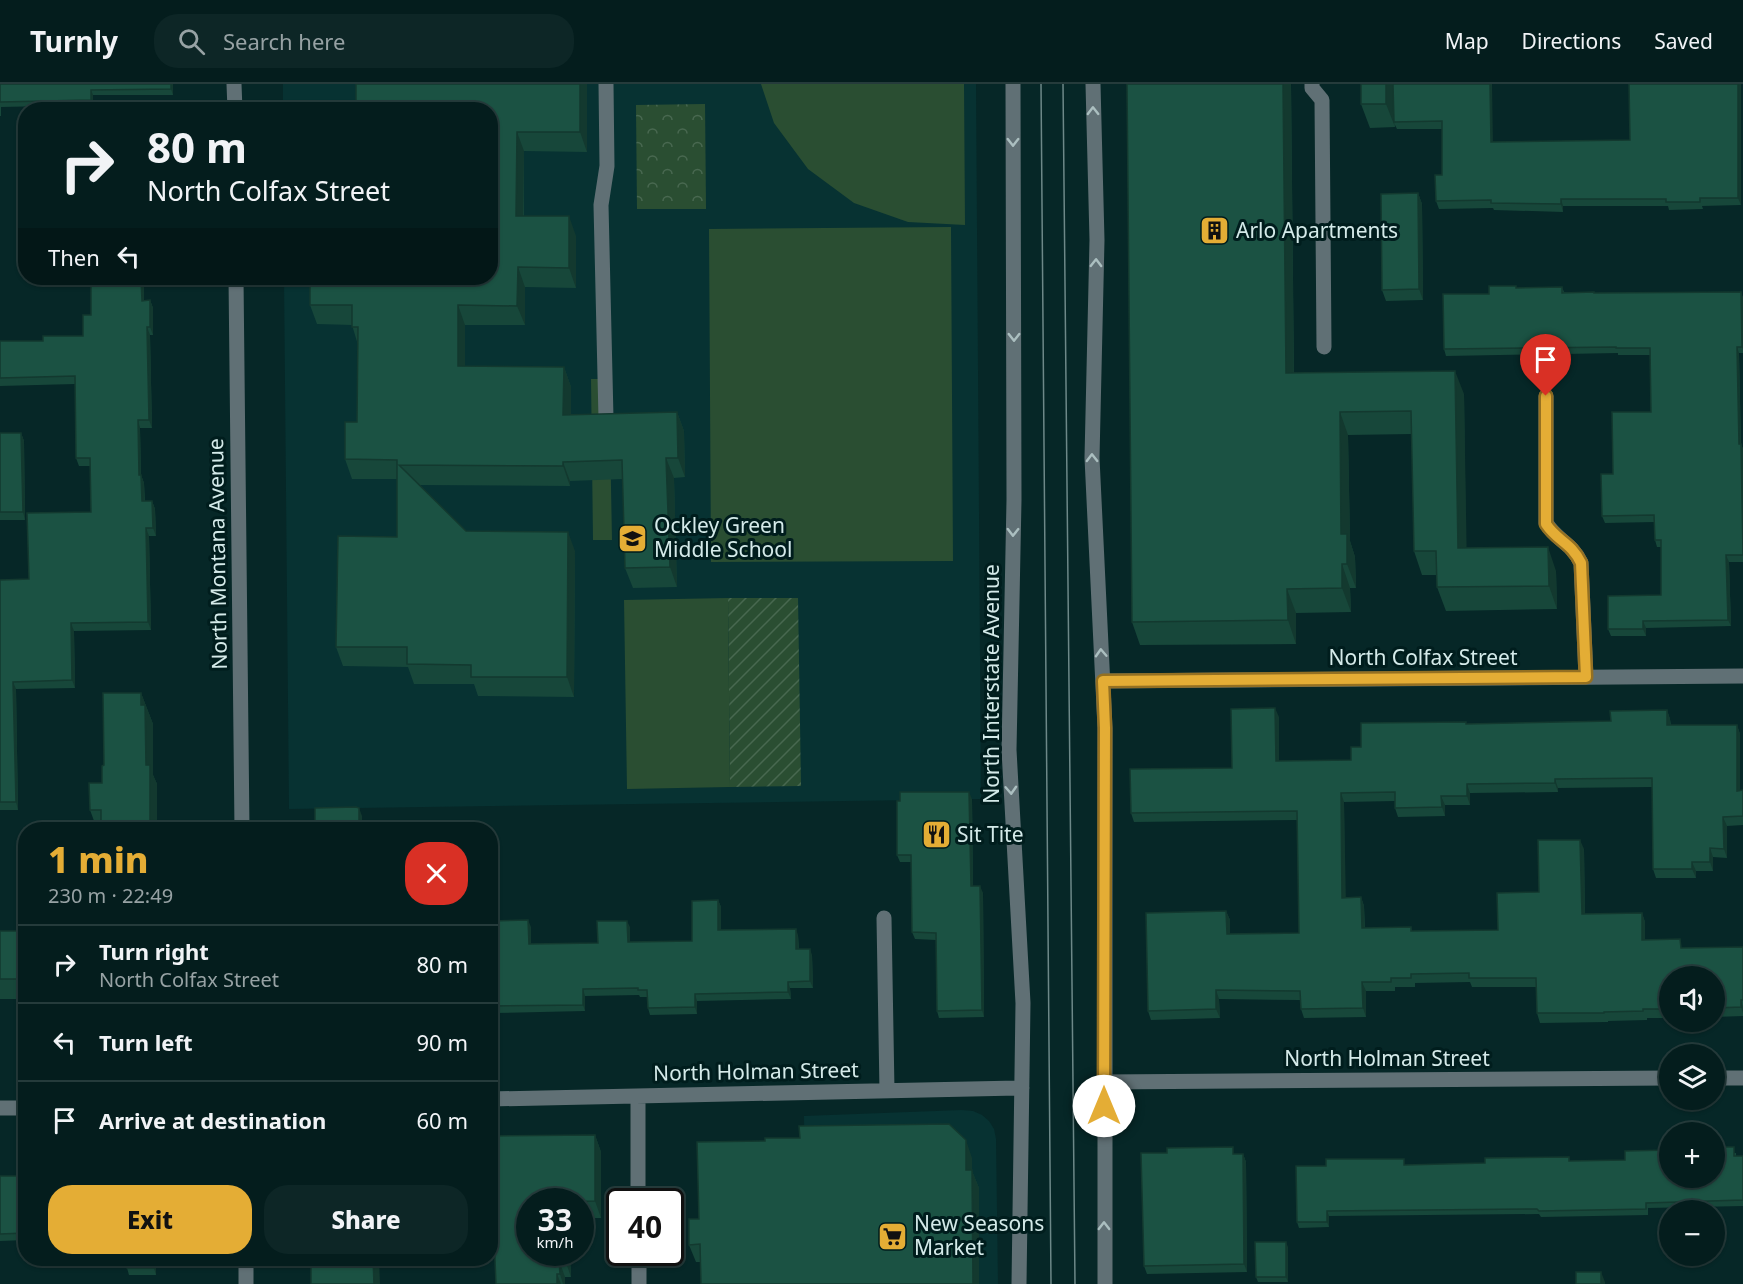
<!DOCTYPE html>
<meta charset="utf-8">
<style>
:root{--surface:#041d1d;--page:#0d2626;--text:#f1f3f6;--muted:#97a2a4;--line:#253b3b;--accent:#e4ad35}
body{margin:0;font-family:"Noto Sans",sans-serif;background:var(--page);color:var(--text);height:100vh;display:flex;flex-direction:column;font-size:22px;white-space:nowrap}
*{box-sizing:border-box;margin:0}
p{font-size:20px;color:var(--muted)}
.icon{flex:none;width:33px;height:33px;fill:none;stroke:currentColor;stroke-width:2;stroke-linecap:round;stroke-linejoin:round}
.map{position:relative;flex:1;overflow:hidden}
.details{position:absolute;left:18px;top:738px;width:480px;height:444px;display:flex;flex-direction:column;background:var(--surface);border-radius:24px;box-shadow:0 2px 4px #0004,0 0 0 2px var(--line)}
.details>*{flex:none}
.hud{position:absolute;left:18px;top:18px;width:480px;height:183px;border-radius:24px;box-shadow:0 2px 4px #0004,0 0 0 2px var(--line);background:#041d1d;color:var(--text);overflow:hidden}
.controls{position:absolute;left:1659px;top:882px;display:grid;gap:12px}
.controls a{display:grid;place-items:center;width:66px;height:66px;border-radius:50%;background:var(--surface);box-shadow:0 2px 4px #0004,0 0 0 2px var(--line);font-size:30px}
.speed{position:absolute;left:516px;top:1104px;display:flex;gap:12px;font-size:30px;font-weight:700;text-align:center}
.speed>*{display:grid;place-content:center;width:78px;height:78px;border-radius:50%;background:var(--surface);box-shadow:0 2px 4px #0004,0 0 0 2px var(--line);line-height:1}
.speed small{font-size:15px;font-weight:400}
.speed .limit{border:3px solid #111;border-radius:9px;background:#fff;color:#111}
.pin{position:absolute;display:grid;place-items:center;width:51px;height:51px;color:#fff;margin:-62px -26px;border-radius:50% 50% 50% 0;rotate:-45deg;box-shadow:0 0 6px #0007}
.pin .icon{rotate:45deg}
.me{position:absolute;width:66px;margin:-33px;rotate:0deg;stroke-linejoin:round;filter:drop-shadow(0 0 4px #0008)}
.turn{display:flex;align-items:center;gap:21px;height:126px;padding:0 30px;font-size:27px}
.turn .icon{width:78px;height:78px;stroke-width:2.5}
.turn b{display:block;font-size:42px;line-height:51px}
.then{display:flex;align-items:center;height:57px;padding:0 30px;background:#0003;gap:12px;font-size:22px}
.round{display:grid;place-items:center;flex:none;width:63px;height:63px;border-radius:24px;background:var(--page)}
.head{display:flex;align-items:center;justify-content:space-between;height:102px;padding:0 30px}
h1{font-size:36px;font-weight:800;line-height:45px;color:var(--accent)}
.cta{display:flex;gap:12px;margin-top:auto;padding:12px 30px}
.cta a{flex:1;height:69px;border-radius:24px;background:var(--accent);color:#111;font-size:24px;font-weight:800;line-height:69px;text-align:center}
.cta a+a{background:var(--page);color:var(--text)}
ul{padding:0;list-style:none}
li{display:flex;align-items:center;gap:18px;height:78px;padding:0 30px;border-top:2px solid var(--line)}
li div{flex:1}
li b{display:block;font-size:22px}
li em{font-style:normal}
header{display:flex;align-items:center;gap:36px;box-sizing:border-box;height:84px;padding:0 30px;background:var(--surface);border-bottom:2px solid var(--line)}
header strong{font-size:28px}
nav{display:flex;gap:33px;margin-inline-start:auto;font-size:21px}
.search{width:420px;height:54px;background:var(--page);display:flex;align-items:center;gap:15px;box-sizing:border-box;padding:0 21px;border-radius:24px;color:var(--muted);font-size:22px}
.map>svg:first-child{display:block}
</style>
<header>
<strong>Turnly</strong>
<div class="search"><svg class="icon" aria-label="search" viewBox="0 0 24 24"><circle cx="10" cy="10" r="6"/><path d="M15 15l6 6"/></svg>Search here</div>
<nav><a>Map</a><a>Directions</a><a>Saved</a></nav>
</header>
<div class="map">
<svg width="1743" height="1200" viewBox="0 0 1743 1200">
<defs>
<pattern id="park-crowns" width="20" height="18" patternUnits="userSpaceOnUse" patternTransform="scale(1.5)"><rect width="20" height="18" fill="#2a4e32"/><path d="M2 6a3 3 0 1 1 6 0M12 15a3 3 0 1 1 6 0" fill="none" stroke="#486850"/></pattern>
<pattern id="garden-furrows" width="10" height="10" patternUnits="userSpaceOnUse" patternTransform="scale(1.5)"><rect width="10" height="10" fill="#2a4e32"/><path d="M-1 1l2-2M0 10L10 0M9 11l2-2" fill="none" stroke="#486850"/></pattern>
</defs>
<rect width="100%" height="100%" fill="#062727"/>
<path fill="#073232" d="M283,0H976L981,715L289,725L284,194H490V26L283,25Z
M962,1026L973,1027L982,1031L989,1037L994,1045L996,1055L998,1200H805L804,1032Z"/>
<path fill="url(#park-crowns)" d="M705,20L706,125H637L636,21Z"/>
<path fill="url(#garden-furrows)" d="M728,514H798L801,702L730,703Z"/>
<path fill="#2a4e32" d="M761,0H964L965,141L908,138L854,119L808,85L774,39Z
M951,143L953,477L711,478L709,145Z
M591,295H609L612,456H593Z
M728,514L730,703L627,705L624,516Z"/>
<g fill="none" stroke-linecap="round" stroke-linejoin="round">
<path stroke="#607075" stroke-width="15" d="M234,0L235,26
M606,0L607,82L601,121L606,334
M1013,0L1014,416L1009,666L1023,919L1019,1200
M1093,0L1097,156L1092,374L1105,644V1200
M1312,0V4L1322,16L1324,263
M236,194L242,746
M1546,312V439C1557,457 1571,458 1581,479L1586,593
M1103,597L1743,592
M884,834L887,1007
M1714,994H1743
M1104,998L1670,994
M638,1012V1118
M490,1015L1022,1004
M0,1024H26
M639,1168V1200
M246,1174V1200"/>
<path stroke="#6d8888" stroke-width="1.5" d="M1041,0L1051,1200
M1063,0L1075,1200"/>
</g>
<path fill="#17473a" d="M0,0H173V11H93V21L1,23V32H0Z
M356,0H587V68L524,67V132L576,152V204L525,203V241H465V282L564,283L571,303V331L677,328L684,347L685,393L674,394L677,503L633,504L625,484L623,395L570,397V402L419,401L466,447L575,467L574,613L478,612L474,600H414L408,583L343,582L336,563L397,453V395H352L345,375L357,338L358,261L352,241L317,240L310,221L490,194Z
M1127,0H1291L1294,289L1464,310L1466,464L1556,487L1557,525L1446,527L1437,503V491H1422L1414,467L1412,350L1348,351L1350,457L1355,473L1356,504H1350L1351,528L1296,529V560L1140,561L1132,538Z
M1361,0L1493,58L1630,56L1741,0V121L1702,122L1703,125L1669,126L1668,122H1563V128L1494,126L1493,124L1439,125L1436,117L1442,91V45H1397L1395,41V43L1370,44L1361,20Z
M1418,109L1422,120L1423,216L1386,217L1382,206Z
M91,194H144V217L150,216L153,224V251H150L152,344H140L141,391L144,399L145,417H152L155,425L156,452H149L151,546L74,547L75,604L16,605L18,726H0V496L29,495L91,428L90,382H79L76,374L75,300L0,302V257H43L83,252L91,231Z
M1562,203L1564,208L1594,209L1741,208L1743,214V269H1739L1741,360L1743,365V478H1729L1731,542L1646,544V552H1611L1608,545L1661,511V463H1657L1655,456V438L1605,439L1602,432L1613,390L1651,328L1650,271H1618V269L1446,272L1444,265L1489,210L1516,204Z
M0,349H21L24,357L25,436H0Z
M141,609L153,640V691L157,700V746L97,745L90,726L102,699L104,681Z
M1667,626L1670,635L1671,641H1737L1740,650V707L1743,706V741L1727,742V774L1713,773V787H1696V794H1656L1653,785L1652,703L1558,704V708L1470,709V721H1445V732L1398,733L1395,724V717L1344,718L1345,814L1361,813L1364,822L1365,844L1411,843L1412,847L1498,846L1584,765L1585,830L1642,829L1645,838V856L1683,864L1743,863V932L1714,933V892H1670V934H1647V936L1608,937V938L1540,939L1537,929L1536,903H1472L1470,898L1415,899V903H1395V907H1366V933L1304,934L1301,925L1300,916L1219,915L1220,934L1151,936L1148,927L1226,827L1230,836V850L1299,849L1297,736L1134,738L1131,729L1232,684L1279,633V677L1351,676L1361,663L1467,640L1611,637Z
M972,715L973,802L983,809L984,933L939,934L937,927L936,856L915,855L912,848L911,778H900L897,771L900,717Z
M718,816L721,823V846L798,851L799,865L812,871L813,904H790L791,915L697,917V930L650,931L648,924L647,913H640L639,911L585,912V927L493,929L490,921V837L531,843V860L598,859L630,843V858L692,857Z
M0,847H26V915H0Z
M595,1051L601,1068V1134H580V1118H530L570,1168L571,1193H565V1200H496L495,1168H490V1052Z
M1736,1069V1072H1743V1122L1648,1124V1131L1541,1133L1539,1130L1329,1132V1143L1299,1144L1297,1138L1406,1081L1485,1079L1569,1073L1570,1077L1625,1076Z
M1236,1070H1243L1246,1078L1247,1188L1147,1190L1144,1182Z
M972,1074V1087L979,1104L700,1178H696L689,1161L699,1135Z
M0,1092H26V1156L0,1157Z
M1288,1163V1198H1258L1256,1193Z
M126,1174H173L174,1176H156V1191H129L127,1184Z"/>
<path fill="#13392f" d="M171,0H173V11L171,5Z
M580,0H587V68L580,48Z
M1283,0H1291L1294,312L1286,289Z
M1386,0H1394V38L1395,43L1386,20Z
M1490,0H1492L1493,65L1491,58Z
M1738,0H1741V121L1738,114Z
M91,6L93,11V21L91,16Z
M517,48L524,67L523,151L516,132Z
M1418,109L1422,120L1423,216L1419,205Z
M1561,115L1563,122V128L1561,120Z
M569,132L576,152V204L569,184Z
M518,183L525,203V241L517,222Z
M141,194H144V225L142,217Z
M1741,208L1743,214V266L1742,263Z
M150,216L153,224V251L150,243Z
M458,221L465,241V302L458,282Z
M147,243L150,251L152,344L149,336Z
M1737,263L1739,269L1741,367L1739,360Z
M564,283L571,303V350L563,331Z
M1455,287L1464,310L1467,488L1458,464Z
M677,328L684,347L685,393L678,374Z
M1340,328L1348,351L1350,457L1355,473L1356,504L1347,480L1341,450Z
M138,336L140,344L141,399L139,391Z
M21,349L24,357L25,436L23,428Z
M1741,360L1743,365V455Z
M666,374L674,394L677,503L670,483Z
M563,378L570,397V402L563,382Z
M141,391L144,399L145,424L142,417Z
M152,417L155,425L156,452L153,444Z
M146,444L149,452L151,546L148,538Z
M568,448L575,467L574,613L567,593Z
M1548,463L1556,487L1557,525L1549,502Z
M1726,471L1729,478L1731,542L1728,536Z
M1342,480L1350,504L1351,528L1342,504Z
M1287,505L1296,529V560L1288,536Z
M1643,537L1646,544V552L1643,545Z
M71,539L74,547L75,604L72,596Z
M13,598L16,605L18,726L16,718Z
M141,609L153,640V691L157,700V746H150Z
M1275,624L1279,633V686L1276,677Z
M1667,626L1670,635L1671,650L1667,641Z
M1737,641L1740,650V716L1737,707Z
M1555,695L1558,704V708L1555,699Z
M1467,700L1470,709V721L1467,712Z
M969,708L972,715L973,809L971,802Z
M1341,709L1344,718L1346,823L1342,814Z
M1441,712L1445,721V732L1442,723Z
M359,724L362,732V746H359Z
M1723,733L1727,742V774L1724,765Z
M1580,756L1584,765L1585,839L1582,830Z
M1710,764L1713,773V787L1710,778Z
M1692,778L1696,787V794L1692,785Z
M980,802L983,809L984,933L982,926Z
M1361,813L1364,822L1365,853L1362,844Z
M718,816L721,823V853L718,846Z
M1226,827L1230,836V859L1227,850Z
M1642,829L1645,838V865L1642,856Z
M528,836L531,843V866L529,860Z
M627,837L630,843V864L628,858Z
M796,845L798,851L799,871L796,865Z
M810,865L812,871L813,904L810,897Z
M788,898L790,904L791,915L788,908Z
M1362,898L1366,907V933L1363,924Z
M583,905L585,912V927L583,921Z
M1216,906L1219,915L1220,934L1216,925Z
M695,910L697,917V930L695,923Z
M1741,916L1743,923V929L1741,923Z
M595,1051L601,1068V1134L595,1117Z
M966,1056L972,1074V1087L979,1104V1200H973L966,1086Z
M1243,1070L1246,1078L1247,1188L1244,1180Z
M1327,1127L1329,1132V1143L1327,1138Z
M1286,1158L1288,1163V1198L1286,1193Z
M564,1168H570L571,1193L565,1176Z
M153,1174H155L156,1176V1191L154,1184Z
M373,1174H379L380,1200H374Z
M559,1176L565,1193V1200H563L560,1190Z
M1601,1188L1605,1198V1200H1601Z
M557,1190L561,1200H557Z"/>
<path fill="#1b5243" stroke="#13392f" stroke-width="1.5" d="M0,0H171V5L91,6V16L0,18Z
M356,0H580V48H517L516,132H569V184L518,183L517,222L458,221V282L564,283L563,331L677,328L678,374H666L670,483L625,484L622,376L563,378V382L399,381L466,447L568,448L567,593H471V581L407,580V563H336L338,452L397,453V376L345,375V338H357L358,243H352V221H310V194H490V26H356Z
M1127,0H1283L1286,289L1455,287L1458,464L1548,463L1549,502L1437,503L1436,467H1414L1411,327L1340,328L1341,450H1347V480H1342V504L1287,505L1288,536L1132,538Z
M1361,0H1386V20H1361Z
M1393,0H1490L1491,58L1630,56L1629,0H1738V114H1700V118H1666V115H1561V120L1491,119V116L1436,117L1435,91H1442V37L1394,38Z
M1418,109L1419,205L1382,206L1381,110Z
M91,194H141L142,217L150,216V243H147L149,336H138L139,391H141L142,417H152L153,444H146L148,538L71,539L72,596L13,598L16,718H0V496L29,495L27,429L91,428L90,374H76L75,292L0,294V257H43V252H83V231H91Z
M1489,202H1516V204L1562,203V209L1594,208V209L1741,208L1742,263H1737L1739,360H1741L1743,471H1726L1728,536L1643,537V545H1608V512L1661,511V456H1655L1654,431L1602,432L1601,390H1613L1612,328H1651L1650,264H1616V263L1444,265L1443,210H1489Z
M0,349H21L23,428H0Z
M103,609H141V621H145L146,681H150V746H101V726H90L89,699H102V682L104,681Z
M1275,624L1276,677L1351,676V663H1361V639L1466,638V640L1611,637L1610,627L1667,626V641H1737V707L1743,706V732L1723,733L1724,765L1710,764V778H1692V785H1653L1652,694L1555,695V699L1467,700V712H1441L1442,723L1395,724V708L1341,709L1342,814L1361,813L1362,844L1411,843V847L1498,846L1497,809L1539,808L1538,756H1580L1582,830L1642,829V856L1680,855L1681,864L1743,863V916H1741V923L1714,924V892H1670V925H1643V927L1604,928V929H1537L1536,894H1469V889L1411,890V894H1391V898H1362L1363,924L1301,925L1300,907L1216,906V925L1148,927L1146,829L1226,827L1227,850L1299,849L1297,727L1131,729L1130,685L1232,684L1231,625Z
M900,708H969L971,802H980L982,926L937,927L936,849L912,848L911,771H897V717H900Z
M356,723L359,724V746H315V724Z
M718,816V846L796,845V865H810V897L788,898V908L695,910V923L648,924L647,906H638V904L583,905V921L491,922L490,837L528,836L529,860L598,859L597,837H627L628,858L692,857V817Z
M0,847H26V895H0Z
M949,1040L966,1056V1086H972L973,1200H701L700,1160L689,1161V1135H699L697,1058L765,1057V1054H800L799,1042Z
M595,1051V1117L530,1118V1168H564L565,1176H559L560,1190H557V1200H496L494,1152H490V1052Z
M1233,1063V1070H1243L1244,1180L1144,1182L1141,1069H1167V1064Z
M1714,1063H1734V1072H1743V1116L1646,1119V1125L1539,1127L1537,1125L1327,1127V1138H1297L1296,1082H1326V1075H1404V1081L1485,1079V1074L1569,1073V1077L1625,1076V1067L1670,1066V1094H1714Z
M0,1092H26V1149L0,1150Z
M1255,1158H1286V1193H1256Z
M126,1174H153L154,1184H127Z
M311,1174H373L374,1200H311Z
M1576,1188H1601V1200H1576Z"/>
<defs><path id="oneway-chevron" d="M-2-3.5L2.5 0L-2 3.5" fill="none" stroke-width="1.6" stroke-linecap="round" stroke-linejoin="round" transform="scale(1.5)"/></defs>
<g stroke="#abbfc0">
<use href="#oneway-chevron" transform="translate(1093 27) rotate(-91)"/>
<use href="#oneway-chevron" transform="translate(1013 58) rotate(90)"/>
<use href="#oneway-chevron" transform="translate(1096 179) rotate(-89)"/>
<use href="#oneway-chevron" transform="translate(1014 253) rotate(90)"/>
<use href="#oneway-chevron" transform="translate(1092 374) rotate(-91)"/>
<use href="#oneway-chevron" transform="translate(1013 448) rotate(91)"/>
<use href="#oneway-chevron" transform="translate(1101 569) rotate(-93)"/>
<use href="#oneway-chevron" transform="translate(1011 706) rotate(87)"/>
<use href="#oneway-chevron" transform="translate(1104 1142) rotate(-90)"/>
</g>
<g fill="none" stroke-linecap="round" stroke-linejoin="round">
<defs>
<path id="route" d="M1104,1022L1105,644L1103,597L1586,593L1581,479C1571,458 1557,457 1546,440V312"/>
</defs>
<use href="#route" stroke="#947022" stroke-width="15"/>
<use href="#route" stroke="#e4ad35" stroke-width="10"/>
</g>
<defs>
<symbol id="building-square" viewBox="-11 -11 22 22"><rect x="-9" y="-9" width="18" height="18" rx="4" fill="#e4ad35" stroke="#001d1d"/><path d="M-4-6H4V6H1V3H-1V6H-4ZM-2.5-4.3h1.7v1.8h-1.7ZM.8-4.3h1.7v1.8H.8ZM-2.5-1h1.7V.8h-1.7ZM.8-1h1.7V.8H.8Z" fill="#111"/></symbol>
<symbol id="school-square" viewBox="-11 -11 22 22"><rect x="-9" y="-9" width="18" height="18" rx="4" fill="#e4ad35" stroke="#001d1d"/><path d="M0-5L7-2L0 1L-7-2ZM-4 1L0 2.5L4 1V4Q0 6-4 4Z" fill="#111"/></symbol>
<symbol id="restaurant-square" viewBox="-11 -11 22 22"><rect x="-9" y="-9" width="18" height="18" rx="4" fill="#e4ad35" stroke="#001d1d"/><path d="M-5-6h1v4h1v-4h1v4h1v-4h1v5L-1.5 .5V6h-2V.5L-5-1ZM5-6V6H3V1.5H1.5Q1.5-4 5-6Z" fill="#111"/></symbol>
<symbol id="supermarket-square" viewBox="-11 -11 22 22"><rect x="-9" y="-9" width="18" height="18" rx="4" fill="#e4ad35" stroke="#001d1d"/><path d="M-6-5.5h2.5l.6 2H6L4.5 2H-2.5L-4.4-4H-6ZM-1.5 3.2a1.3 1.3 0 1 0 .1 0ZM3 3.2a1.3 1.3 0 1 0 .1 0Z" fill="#111"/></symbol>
</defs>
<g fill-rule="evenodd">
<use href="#building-square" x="1198" y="130" width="33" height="33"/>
<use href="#school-square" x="616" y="438" width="33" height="33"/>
<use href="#restaurant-square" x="920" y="734" width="33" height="33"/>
<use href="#supermarket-square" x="876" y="1136" width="33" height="33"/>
</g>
<g text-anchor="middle" stroke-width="6" stroke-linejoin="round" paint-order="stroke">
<g font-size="21" fill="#d4eae9" stroke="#001d1d" text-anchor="start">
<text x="1236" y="154">Arlo Apartments</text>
<text x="654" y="449">Ockley Green<tspan x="654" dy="24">Middle School</tspan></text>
<text x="957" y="758">Sit Tite</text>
<text x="914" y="1147">New Seasons<tspan x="914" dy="24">Market</tspan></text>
</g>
<g font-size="21" fill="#d4eae9" stroke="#001d1d">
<text transform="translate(218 470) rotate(-91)" y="7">North Montana Avenue</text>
<text x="1423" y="581">North Colfax Street</text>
<text transform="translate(992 600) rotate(-90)" y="7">North Interstate Avenue</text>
<text x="1387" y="982">North Holman Street</text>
<text transform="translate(756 988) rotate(-1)" y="7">North Holman Street</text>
</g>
</g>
</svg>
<div class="controls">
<a><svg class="icon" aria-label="sound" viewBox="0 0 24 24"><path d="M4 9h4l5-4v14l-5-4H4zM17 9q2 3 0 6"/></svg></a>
<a><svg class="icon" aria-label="layers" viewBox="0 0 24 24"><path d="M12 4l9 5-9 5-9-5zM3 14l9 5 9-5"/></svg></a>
<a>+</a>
<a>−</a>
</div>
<div class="speed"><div>33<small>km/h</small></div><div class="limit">40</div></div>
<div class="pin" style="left:1546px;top:312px;background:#d93025"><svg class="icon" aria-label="arrive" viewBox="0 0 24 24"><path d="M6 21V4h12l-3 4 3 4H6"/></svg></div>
<svg class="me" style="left:1104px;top:1022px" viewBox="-20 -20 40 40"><circle r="19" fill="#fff"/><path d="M0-13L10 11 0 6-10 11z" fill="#e4ad35"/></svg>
<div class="hud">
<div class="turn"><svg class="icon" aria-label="right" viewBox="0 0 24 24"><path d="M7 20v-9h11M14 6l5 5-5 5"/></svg><div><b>80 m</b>North Colfax Street</div></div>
<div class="then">Then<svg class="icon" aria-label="left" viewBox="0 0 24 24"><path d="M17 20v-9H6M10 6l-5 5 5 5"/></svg></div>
</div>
<section class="details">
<div class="head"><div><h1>1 min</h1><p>230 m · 22:49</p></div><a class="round" style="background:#d93025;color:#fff"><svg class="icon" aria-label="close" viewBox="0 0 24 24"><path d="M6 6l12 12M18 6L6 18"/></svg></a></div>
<ul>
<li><svg class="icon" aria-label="right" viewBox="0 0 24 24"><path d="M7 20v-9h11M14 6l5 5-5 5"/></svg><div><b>Turn right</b><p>North Colfax Street</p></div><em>80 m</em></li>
<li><svg class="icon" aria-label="left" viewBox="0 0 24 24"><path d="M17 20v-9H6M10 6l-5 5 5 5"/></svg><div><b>Turn left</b></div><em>90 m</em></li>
<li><svg class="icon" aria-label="arrive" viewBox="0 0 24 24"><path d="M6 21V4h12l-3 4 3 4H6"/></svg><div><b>Arrive at destination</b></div><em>60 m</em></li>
</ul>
<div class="cta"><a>Exit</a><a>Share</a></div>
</section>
</div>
